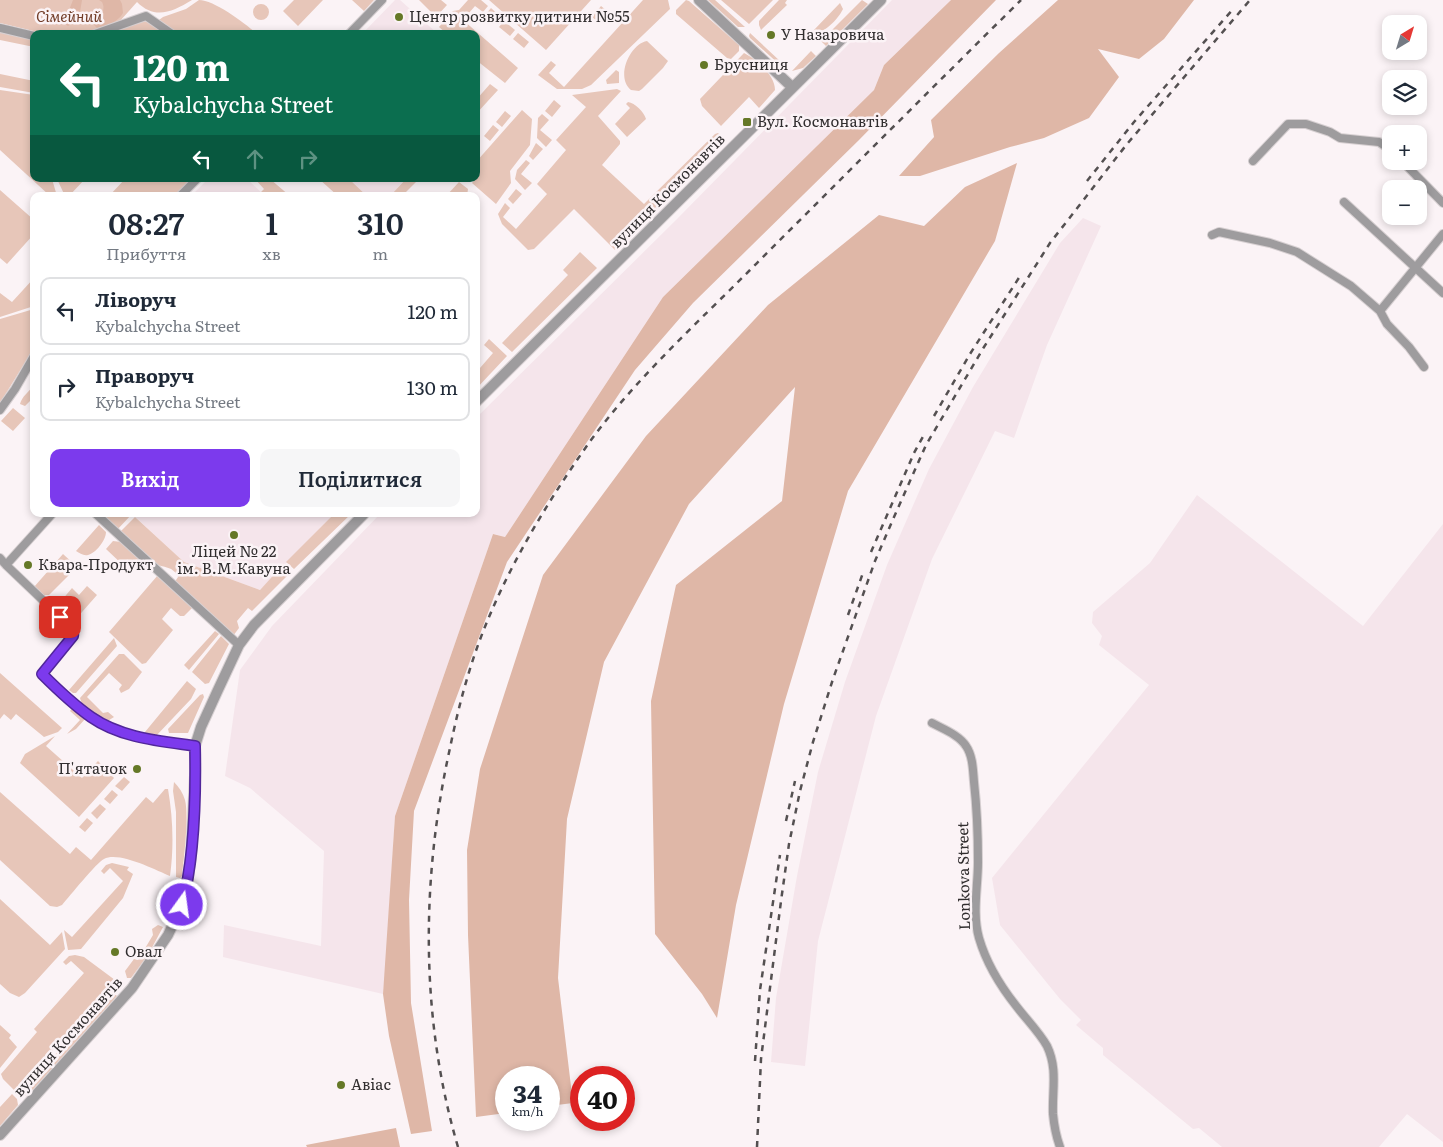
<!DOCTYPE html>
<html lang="uk">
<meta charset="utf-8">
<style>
:root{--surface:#fff;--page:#f6f6f7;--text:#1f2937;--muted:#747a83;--line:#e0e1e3;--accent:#7c3aed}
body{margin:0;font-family:Literata,serif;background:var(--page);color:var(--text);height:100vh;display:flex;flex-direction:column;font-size:19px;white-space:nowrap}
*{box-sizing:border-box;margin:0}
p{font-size:16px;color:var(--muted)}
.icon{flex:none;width:28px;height:28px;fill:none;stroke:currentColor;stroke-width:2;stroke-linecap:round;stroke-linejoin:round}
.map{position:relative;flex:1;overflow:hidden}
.sheet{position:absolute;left:30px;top:192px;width:450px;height:325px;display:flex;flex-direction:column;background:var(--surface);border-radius:10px;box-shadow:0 2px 8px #0003}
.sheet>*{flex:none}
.top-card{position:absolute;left:30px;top:30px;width:450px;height:152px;border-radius:10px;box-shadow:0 2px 8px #0003;background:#0b6e4f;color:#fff;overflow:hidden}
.needle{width:32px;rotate:38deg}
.controls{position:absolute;left:1382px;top:15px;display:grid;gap:10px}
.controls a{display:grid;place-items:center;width:45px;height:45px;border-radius:10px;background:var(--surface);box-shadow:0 2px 8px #0003;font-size:25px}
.speed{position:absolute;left:495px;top:1066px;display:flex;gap:10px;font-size:25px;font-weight:700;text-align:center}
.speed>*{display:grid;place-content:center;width:65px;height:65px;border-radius:50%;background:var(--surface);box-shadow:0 2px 8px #0003;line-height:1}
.speed small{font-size:12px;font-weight:400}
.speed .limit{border:8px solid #d22;background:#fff;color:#111}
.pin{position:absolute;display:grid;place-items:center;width:42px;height:42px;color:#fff;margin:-21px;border-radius:10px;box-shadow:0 2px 8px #0006}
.me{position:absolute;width:55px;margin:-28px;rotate:14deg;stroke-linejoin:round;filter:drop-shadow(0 0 4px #0008)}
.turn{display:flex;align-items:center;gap:18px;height:105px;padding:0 20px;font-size:22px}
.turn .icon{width:65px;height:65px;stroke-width:2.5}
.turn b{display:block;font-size:35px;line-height:42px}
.lanes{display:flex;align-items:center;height:48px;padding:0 20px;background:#0003;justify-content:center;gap:25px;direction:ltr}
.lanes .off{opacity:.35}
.eta{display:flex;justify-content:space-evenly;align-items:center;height:85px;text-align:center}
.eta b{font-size:30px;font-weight:600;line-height:35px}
.action{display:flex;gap:10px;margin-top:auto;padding:10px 20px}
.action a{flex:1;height:58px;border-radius:10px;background:var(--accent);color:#fff;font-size:20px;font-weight:600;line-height:58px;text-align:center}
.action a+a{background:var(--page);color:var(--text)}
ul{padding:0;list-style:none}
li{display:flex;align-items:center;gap:15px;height:68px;margin:0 10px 8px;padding:0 10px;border:2px solid var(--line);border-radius:10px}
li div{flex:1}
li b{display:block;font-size:19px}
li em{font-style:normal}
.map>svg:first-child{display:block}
</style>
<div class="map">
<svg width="1443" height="1147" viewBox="0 0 1443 1147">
<rect width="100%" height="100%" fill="#fbf3f6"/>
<path fill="#f5e5eb" d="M395,0H400L438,34H362Z
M892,0H951L884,65L874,90L663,297L505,537L493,534L395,816L386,963L383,994L223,957L224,925L321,946L324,851L250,788L225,776L240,670L272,626L380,514H476V418L677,219Z
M208,179H247L265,196H191Z
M349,179H406L390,196H367Z
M1083,218L1101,226L1047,345L1014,438L995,431L932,559L876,716L818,941L805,1066L771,1062L776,998L797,876L818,772L845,682L887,565L929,469L973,387L1060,243Z
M1197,495L1363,626L1443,524V1142L1407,1114L1379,1147H1222L1199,1128L1193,1129L1103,1055V1048L1076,1025L1081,1020L1060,999L1000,925L992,878L1149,685L1099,645L1102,636L1092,623L1093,612L1150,563Z
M132,514H334L260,590L184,562Z"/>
<path fill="#e7c6b9" d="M0,0H192C172,12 155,20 137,2L120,21L85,34H46L0,23Z
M199,0C214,0 245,23 257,34H175L159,20L163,17L186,9Z
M294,0H323L298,26L283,11Z
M352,0H374L364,11Z
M419,0H441L447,5L436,17Z
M468,0H481L488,6L483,12L475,6L463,20L518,68L505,83L476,60V34H447L439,27L453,11L459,10Z
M489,0H591L546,50Z
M643,0H668L670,9L591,85L582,89H557L538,75L551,61L556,65L549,73L564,87Z
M686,0L689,1L739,45V51L731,59L727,58L676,14V10Z
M708,0H715L745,27H738Z
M721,0H773L749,24Z
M779,0H787L785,3L787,5L761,30L759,25V21Z
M862,0L868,4L826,46L821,41Z
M840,3L843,9C839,18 823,36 812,32Z
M253 12a8 8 0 1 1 16 0a8 8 0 1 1-16 0Z
M601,6L607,11L597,21L592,17Z
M491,8L502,18L497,24L485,15Z
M140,20L151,23L168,34H102Z
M504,21L515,30L510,36L499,27Z
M0,32L34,39V47L0,40Z
M518,33L529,42L524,48L513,39Z
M750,33L781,62V66L750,38L749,36Z
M647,41L668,61L663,68L642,89L639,91L631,90C615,77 630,44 647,41Z
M811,51L816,56L803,68L792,71Z
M744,53C756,59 775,75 775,90L759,108L749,97L721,126L702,106L700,99Z
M616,70L619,72V83L607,84L606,80Z
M0,74L34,81V93L0,87Z
M490,84L498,90L476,114V100Z
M617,89L621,91L598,116L620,141V144L602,165L644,204L715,134L718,133L725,141L615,250L574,209L534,249L528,250L502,224L498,214L505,203L510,208L503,217L516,229L547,194L537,184L566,150L556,140L586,107L572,95Z
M0,90L34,95V179H52L57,196H50L0,150Z
M554,100L561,106L552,117L545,111Z
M628,102C635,103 644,112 646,119L627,137L615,124L630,108L626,104Z
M522,110L532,119L530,145L510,171L511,183L496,204L472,183L477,177L476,162Z
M505,111L511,116L502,127L496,122Z
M542,114L549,120L540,130L552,140L546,147L537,138L538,118Z
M493,125L499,130L490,141L484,136Z
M536,143L543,149L533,160L529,156Z
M526,160L530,163L521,174L532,183L525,190L515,179L517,170Z
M57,179H85L69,196H65Z
M125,179H191L175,196H109Z
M255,179H270L290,196H265L261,192L264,189Z
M319,179H349L367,196H338Z
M406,179H419L402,196H390Z
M459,182L468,189L467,196H446Z
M516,189L522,194L513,204L508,199Z
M0,190L34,220V234L7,264L0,258Z
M580,252L597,268L512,352L502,343L568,275L563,270Z
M34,278V306L0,317V293L12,302Z
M34,309V348L0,403V319Z
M489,339L507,356L476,389V365L480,368L493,353L484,345Z
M34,385V397L25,406L20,404C22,396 29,392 34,385Z
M13,408L25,418L13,431L1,421Z
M100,514H132L116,531Z
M334,514H351L294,569L286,562Z
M135,517L184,562L260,590L281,567L289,574L252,611L248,608L237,621L239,628L233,636L174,583L178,577C173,566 165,568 155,564C146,560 128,540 119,533Z
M99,525L106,532C106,540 96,553 88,555C83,556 80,553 76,551Z
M113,541L121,542L141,559L128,574L124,570V566L106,549Z
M63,554L74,564L72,572L49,595H44L34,587Z
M158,575L193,607L184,616H180L171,608L162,619L173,630L146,663L142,664L109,632Z
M87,586L97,595L75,620L71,622L56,609V607L72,588L79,595Z
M215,631L219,634L189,670L184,665Z
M221,636L229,644L209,683L205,684L192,672Z
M114,638L117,646L76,693H73L69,690Z
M119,654H124L142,672L129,689L121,693L119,689L122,685L109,673L87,697L103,713L108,712L114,717L106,722L82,704L80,698Z
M0,673L62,728L58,732L44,737L16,714L11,720L4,714L0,719Z
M187,681L196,689L191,699L156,736L145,735V732Z
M203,694L204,697L188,733H169L168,729L200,695Z
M73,707L86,718L76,729L67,734L80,720L70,711Z
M55,736L46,746L82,778L98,761L114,778L79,817L20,763L25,754Z
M124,777L130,782L122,791L115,786Z
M174,782C179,787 183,793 185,800C189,816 184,858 182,876L180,878L176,877V812L173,791Z
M165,789H168C173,818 174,847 170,876C155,870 119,851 104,859C96,863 70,896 62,905L57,907L50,906L0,860V792L70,854L76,847L91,860L146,797L153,803Z
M112,790L118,795L110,804L104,799Z
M100,804L106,809L97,819L91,813Z
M87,818L93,823L85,832L79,827Z
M112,863L129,867L127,870L133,874L123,898L81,949L68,950L64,930L72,937L123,881L110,868L104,874L101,871L106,865Z
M177,884L179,890L170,912L168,915L162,916Z
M0,899L50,945L62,932L65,949L25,993L19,997L10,993L0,984Z
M158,925L163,927L148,955L131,978H127L125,971L134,959L138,960L153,935L152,929Z
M75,955L84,957L115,980L16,1092L3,1079L1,1074L37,1032L34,1029L84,973L71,961L66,965L63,962L69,956Z
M112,991L117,996L29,1094L24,1096L20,1094Z
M0,1025L11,1035L9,1038L17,1047L0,1068Z
M12,1094L17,1099L18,1105L0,1126V1107Z"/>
<path fill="#dfb7a7" d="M73,0H82C80,12 80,20 68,26L64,23Z
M99,0H120L122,4L123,13C118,22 107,26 97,28L94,25C98,17 107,12 102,2Z
M951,0H996L859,140L693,303L635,370L507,562L414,811L409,900L411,1003L432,1131L411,1134L389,1036L383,994L395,816L493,534L505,537L663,297L874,90L884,65Z
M1058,0H1194L1164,39L1139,59L1098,49L1119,77L1089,118L1044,138L1010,147L920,176H899L934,137L931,120L999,53Z
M1017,163L995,241L848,491L784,704L736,905L717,1018L702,994L655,934L651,701L676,585L782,501L795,387L689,504L604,662L567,819L558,978L573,1103L549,1106V1078H506V1113L476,1117L468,935L467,850L480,769L543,575L646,436L768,305L879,215L924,226L965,187Z
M396,1128L400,1147H307L306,1145Z"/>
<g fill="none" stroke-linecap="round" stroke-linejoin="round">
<defs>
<path id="minor" d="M0,28L34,36
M95,34L146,16L172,34
M349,34L382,0
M1253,161L1288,124H1306L1330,132L1340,138L1379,142L1391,150
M1402,161L1443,203
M180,196L197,179
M1344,202L1443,293
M1212,235L1219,232L1270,243L1297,252L1351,286L1380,311L1387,324L1409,347L1424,367
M1380,311L1443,234
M0,410L15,389L34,356
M96,514L239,645
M0,558L6,565L72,628L74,633L73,636L42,674C58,688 74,705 91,717C122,738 160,741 195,746
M6,565L52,514
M932,723C943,729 959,735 966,746C973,756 973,771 974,782C977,809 978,835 978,862C978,887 972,913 979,938C986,962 1001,987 1017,1007C1027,1020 1039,1032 1047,1046C1058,1069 1052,1090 1053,1114C1054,1125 1056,1136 1060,1147"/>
<path id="tertiary" d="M699,0L792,87
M476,402L881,0
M0,1135L132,988L168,935L182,905L187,884L191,856L195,775V746L201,727L217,692L239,645L254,625L364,514"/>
</defs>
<use href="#minor" stroke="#d7d0d2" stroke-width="10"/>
<use href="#tertiary" stroke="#d7d0d2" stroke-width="12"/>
<use href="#minor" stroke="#9e9c9e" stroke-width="8"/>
<use href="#tertiary" stroke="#9e9c9e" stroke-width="10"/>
<path stroke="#545051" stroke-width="2.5" stroke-dasharray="6 6" stroke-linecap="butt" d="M1087,181L1134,122L1234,8
M934,416L970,354L1022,273
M871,552L914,453L925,433
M848,615L864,570
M786,821L795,781
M755,1061L760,990L780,855
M458,1147C420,1018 421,879 450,748C459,704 471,659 489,617C515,555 552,495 591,440C635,380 697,323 750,270C840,180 930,90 1021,0
M757,1147L761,1059L781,901L789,844L800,791L813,742L833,679L875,561L894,517L926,445L984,347L1050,243L1127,144L1250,0"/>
</g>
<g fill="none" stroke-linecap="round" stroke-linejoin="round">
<defs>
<path id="route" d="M60,617C66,622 75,628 73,636L42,674C57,689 74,705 91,717C121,738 160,741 195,746C196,795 195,857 182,905"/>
</defs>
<use href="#route" stroke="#51269a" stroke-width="12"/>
<use href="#route" stroke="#7c3aed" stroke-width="9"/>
</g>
<g fill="#657827" stroke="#fbf3f6" stroke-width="2">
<circle cx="399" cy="17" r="5"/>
<circle cx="771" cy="35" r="5"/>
<circle cx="704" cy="65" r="5"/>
<rect x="742" y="117" width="10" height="10" rx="2.5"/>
<circle cx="234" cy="535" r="5"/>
<circle cx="28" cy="565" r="5"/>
<circle cx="137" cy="769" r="5"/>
<circle cx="115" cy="952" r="5"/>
<circle cx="341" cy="1085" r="5"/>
</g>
<g text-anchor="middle" stroke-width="5" stroke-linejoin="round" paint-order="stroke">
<g font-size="15" font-style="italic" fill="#723d28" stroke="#fbf3f6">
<text x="69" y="22">Сімейний</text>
</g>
<g font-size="15" fill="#312e2f" stroke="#fbf3f6" text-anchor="start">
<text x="409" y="22">Центр розвитку дитини №55</text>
<text x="781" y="40">У Назаровича</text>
<text x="714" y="70">Брусниця</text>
<text x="757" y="127">Вул. Космонавтів</text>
<text x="234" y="557" text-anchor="middle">Ліцей № 22<tspan x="234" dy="17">ім. В.М.Кавуна</tspan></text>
<text x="38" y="570">Квара-Продукт</text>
<text x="127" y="774" text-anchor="end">П'ятачок</text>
<text x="125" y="957">Овал</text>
<text x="351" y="1090">Авіас</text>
</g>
<g font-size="15" fill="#312e2f" stroke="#fbf3f6">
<text transform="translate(668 191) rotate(-45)" y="5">вулиця Космонавтів</text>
<text transform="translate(964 876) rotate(-91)" y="5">Lonkova Street</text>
<text transform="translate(68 1037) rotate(-48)" y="5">вулиця Космонавтів</text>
</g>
</g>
</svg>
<div class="controls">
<a><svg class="needle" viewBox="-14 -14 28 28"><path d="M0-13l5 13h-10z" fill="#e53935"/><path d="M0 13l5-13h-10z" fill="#747a83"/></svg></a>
<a><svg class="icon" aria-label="layers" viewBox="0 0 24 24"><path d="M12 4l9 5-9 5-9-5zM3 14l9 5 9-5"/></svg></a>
<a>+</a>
<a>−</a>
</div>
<div class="speed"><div>34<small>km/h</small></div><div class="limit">40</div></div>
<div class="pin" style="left:60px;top:617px;background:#d93025"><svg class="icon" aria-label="arrive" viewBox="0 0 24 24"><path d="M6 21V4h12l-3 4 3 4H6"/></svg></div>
<svg class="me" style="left:182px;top:905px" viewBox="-20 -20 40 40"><circle r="17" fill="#7c3aed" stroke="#fff" stroke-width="3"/><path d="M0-11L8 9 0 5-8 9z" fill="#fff"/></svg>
<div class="top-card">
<div class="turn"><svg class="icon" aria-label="left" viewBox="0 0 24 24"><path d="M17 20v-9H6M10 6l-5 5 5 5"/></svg><div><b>120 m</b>Kybalchycha Street</div></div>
<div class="lanes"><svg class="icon" aria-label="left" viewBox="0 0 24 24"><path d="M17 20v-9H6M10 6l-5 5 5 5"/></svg><svg class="icon off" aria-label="ahead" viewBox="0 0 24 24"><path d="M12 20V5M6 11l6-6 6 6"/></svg><svg class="icon off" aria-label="right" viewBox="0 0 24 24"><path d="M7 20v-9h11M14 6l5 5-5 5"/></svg></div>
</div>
<section class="sheet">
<div class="eta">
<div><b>08:27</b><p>Прибуття</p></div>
<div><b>1</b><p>хв</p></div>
<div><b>310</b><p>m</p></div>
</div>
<ul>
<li><svg class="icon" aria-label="left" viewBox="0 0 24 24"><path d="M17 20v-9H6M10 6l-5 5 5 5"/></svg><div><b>Ліворуч</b><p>Kybalchycha Street</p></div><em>120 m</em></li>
<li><svg class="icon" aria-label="right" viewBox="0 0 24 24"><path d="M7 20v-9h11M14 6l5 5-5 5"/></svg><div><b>Праворуч</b><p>Kybalchycha Street</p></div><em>130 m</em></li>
</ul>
<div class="action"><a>Вихід</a><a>Поділитися</a></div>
</section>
</div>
